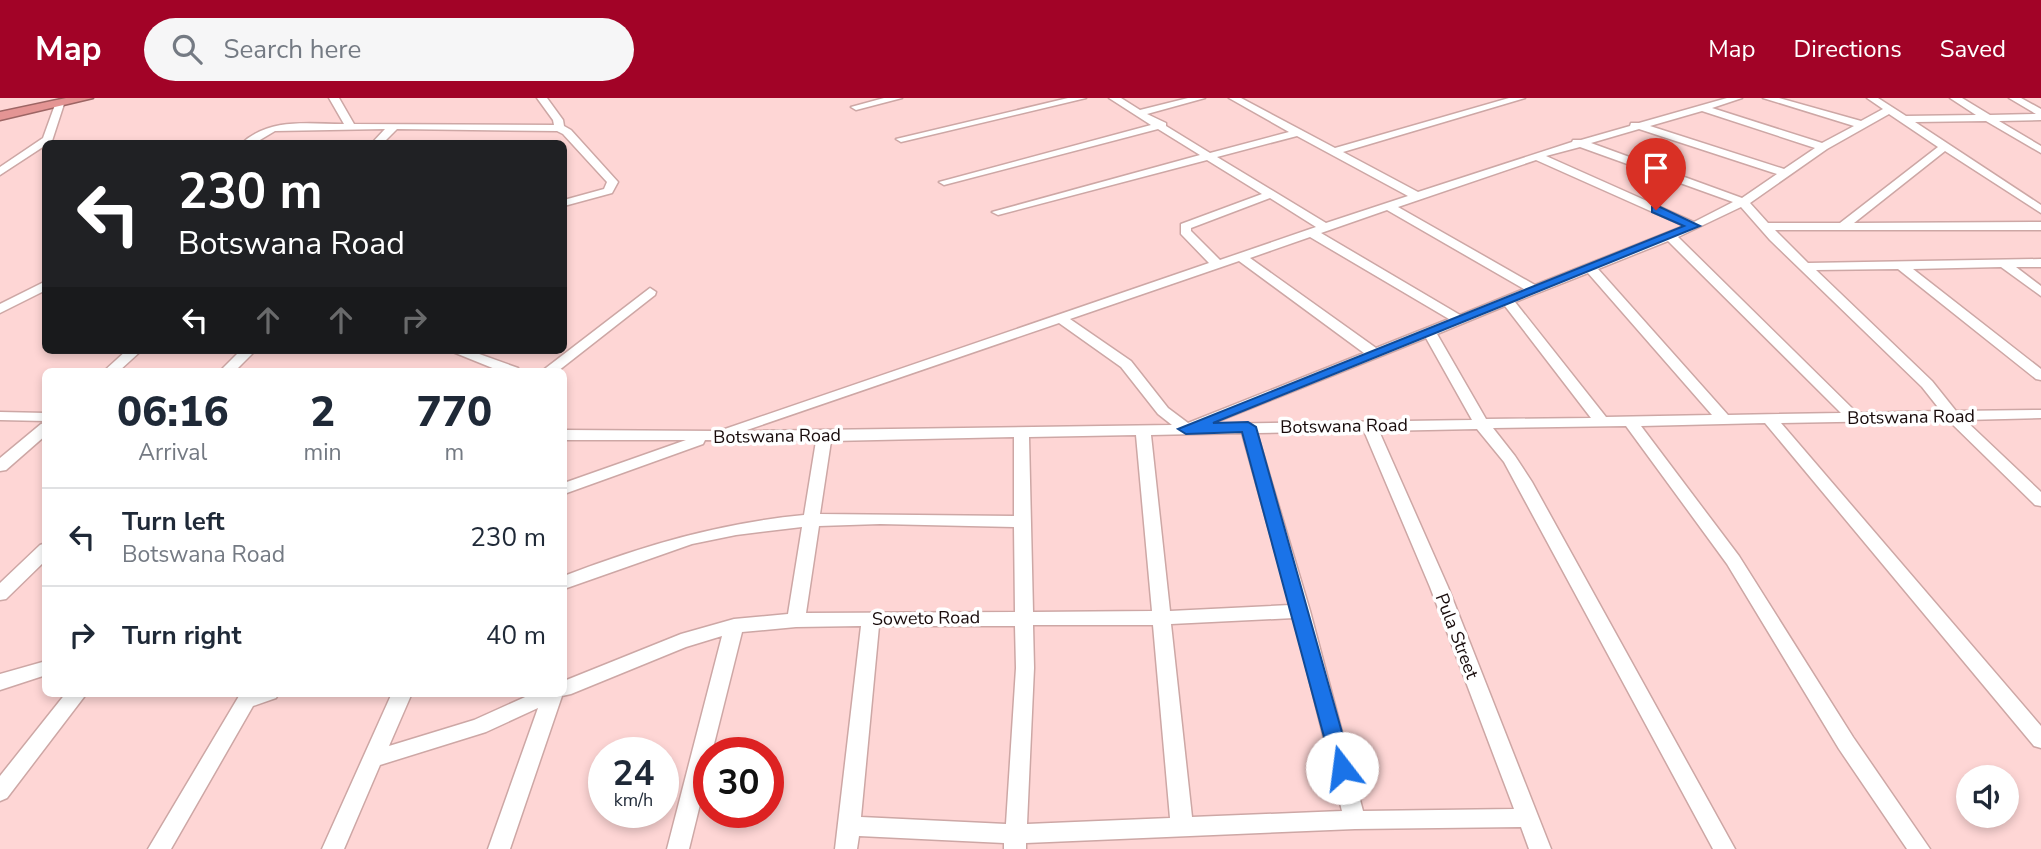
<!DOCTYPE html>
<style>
:root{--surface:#fff;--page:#f6f6f7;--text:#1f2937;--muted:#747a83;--line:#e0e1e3;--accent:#a20327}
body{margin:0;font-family:"Nunito Sans",sans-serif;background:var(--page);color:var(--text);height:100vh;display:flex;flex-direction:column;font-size:26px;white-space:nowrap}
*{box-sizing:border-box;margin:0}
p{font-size:23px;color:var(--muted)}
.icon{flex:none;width:38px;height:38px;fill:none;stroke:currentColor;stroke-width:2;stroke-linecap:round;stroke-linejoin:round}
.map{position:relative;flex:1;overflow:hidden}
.side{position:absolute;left:42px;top:270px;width:525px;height:329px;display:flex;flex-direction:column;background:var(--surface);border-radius:10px;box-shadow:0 4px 10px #0003}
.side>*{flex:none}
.top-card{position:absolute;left:42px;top:42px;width:525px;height:214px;border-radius:10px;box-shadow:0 4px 10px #0003;background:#202124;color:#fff;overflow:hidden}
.tools{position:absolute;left:1956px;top:667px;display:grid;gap:14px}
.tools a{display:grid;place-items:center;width:63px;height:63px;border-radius:50%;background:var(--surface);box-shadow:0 4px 10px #0003;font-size:35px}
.speed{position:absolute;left:588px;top:639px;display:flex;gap:14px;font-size:35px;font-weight:700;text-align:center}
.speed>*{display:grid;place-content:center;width:91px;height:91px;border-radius:50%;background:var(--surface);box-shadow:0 4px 10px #0003;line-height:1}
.speed small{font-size:18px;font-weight:400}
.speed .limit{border:10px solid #d22;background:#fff;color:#111}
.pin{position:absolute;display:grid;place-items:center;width:60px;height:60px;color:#fff;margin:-72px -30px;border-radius:50% 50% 50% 0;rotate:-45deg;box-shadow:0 0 7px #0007}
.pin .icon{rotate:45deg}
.me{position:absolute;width:77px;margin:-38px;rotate:345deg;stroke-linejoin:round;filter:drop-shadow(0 0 5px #0008)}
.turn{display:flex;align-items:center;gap:24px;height:147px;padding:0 21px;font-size:32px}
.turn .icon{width:91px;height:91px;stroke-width:2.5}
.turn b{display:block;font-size:49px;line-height:60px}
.lanes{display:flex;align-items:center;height:66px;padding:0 21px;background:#0003;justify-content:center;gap:35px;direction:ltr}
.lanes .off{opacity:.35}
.eta{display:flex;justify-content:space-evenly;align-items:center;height:119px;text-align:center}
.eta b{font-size:42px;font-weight:800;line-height:49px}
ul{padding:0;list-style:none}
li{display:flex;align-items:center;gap:21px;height:98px;padding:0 21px;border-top:2px solid var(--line)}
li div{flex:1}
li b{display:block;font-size:26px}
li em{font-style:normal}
header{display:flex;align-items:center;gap:42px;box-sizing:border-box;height:98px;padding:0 35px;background:var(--accent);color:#fff}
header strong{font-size:33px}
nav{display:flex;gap:38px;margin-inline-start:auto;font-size:24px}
.search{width:490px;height:63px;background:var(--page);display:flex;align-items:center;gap:18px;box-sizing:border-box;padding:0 24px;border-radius:38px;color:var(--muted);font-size:26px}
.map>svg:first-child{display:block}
</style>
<header>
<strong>Map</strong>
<div class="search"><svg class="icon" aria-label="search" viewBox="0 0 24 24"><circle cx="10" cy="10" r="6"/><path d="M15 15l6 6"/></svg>Search here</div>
<nav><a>Map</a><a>Directions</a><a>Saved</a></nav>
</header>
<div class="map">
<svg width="2041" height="751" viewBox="0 0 2041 751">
<rect width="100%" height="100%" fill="#fed6d5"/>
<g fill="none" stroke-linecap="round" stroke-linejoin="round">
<defs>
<path id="minor" d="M329,0H339L354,26L554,27L553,22L537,0H547L563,22L564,28L571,32L618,84L612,95L564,108V102L604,91L607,84L563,36L557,33L397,31L382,46H371L385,31L275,33L253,46H241C270,19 308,26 344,26Z
M884,0H902L856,12L851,9Z
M1068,0H1086L901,44L896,41Z
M1109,0H1121L1140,12L1188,0H1205L1147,16L1166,25V28L1210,55L1289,34L1229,0H1241L1335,50L1509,0H1525L1343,54L1418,94L1572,44L1573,42H1581L1630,28L1631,25H1639L1727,0H1742L1712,10L1822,45L1854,28L1763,0H1779L1861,23L1883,11L1867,0H1878L1906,18L1976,17L1950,0H1962L1990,17L2036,16L2009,0H2021L2041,11V22L1999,23L2041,48V55L1986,23L1915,24L2041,107V115L1945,53L1854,125L2041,124V132H1775L1808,165L2041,161V169H2016L2041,188V198L2001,169L1913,171L2041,271V282L2036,281L1898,171L1816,172L1932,283L1956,313L2041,312V320L1965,322L2041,394V408L2035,407L1948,322L1781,325L2041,628V650L2034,648L1765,325L1641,328L1739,458L1853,639L1930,751H1907L1839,651L1727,466L1626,328L1493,330L1515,358L1532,384L1735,751H1713L1504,364L1477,331L1379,333L1448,489L1551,751H1529L1521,729L1355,731L1026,745V751H1004V745L859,738L857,751H835L861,528L796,529L742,534L712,654H709V670L689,751H667L722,538L686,549L571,596L562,598L510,751H488L538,610L486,634L380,667L344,751H322L392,595H412L389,648L474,622L534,595H564V583L681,536L734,521L788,516L802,429L736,437L692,446L564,491V478C642,448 719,425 804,417L816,343L705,342L703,346L564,396V385L686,342H564V332L719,333L1209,165L1181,136V126L1262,96L1207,62L998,117L992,114L1200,57L1158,31L944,87L939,84L1151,27ZM1702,13L1815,50L1784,71L1650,28ZM1889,16L1938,49L1840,125H1768L1750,105L1827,51ZM1639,31L1777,76L1742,100L1591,45ZM1297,38L1408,98L1326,125L1217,59ZM1580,49L1733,104L1694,124L1546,58ZM1536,62L1684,128L1535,187L1398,109ZM1270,100L1316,129L1220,162L1191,133V130ZM1741,109L1770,142L1922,289L1941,313L1857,315L1678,139ZM1387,112L1524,191L1460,217L1321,135ZM1310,139L1449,221L1376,250L1250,160ZM1668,143L1841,315L1728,317L1598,171ZM1239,163L1364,255L1188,325L1168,310L1131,263L1070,221ZM1588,175L1712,317L1606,319L1515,204ZM1505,208L1591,320L1486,321L1437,236ZM1059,225L1121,269L1158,316L1172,327L744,333ZM1426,240L1472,322L1211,326ZM1364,333L1430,489L1514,711L1363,713L1310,513L1257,335ZM1242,335L1290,507L1170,513L1151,337ZM1136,337L1152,513L1033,514L1029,339ZM1014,339V418L820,416L831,343ZM880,426L1014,429L1015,514L806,515L819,428ZM1294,520L1342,713L1192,719L1171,526ZM1033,527H1153L1170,720L1027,726L1034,570ZM879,528H1015L1016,570L1006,726L861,719Z
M56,4L64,6L52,43L0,77V69L43,40Z
M46,183V192L0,215V206Z
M650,190L656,194L655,197L558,273H542Z
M127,252H142L119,273H104Z
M241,252H256L235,273H220Z
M448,252H468L518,270L520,273H500Z
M0,314L46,315V323L0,322Z
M46,325V337L6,372L0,373V360L41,326Z
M46,445V462L6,501L0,502V485L40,447Z
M46,563V577L0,592V576Z
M66,595H87L7,700L0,703V678Z
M246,595H279L276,600L253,608L171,751H148L239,598Z"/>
<path id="highway" d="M66,0H93L0,22V14Z"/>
</defs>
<use href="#minor" stroke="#cda7a5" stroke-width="3"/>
<use href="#highway" stroke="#9d6564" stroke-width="3"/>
<use href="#minor" fill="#fff" fill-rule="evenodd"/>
<use href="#highway" fill="#e49594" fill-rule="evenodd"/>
</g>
<path fill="#1a73e8" stroke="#114b97" stroke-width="2" d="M1652,109H1660L1700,128L1213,325L1248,324L1256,329L1352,670L1349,676L1342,678L1334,676L1242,334L1186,336L1178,331L1684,128L1652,114Z"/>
<g text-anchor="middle" stroke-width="7" stroke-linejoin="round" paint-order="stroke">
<g font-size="18" fill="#180b0b" stroke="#fff">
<text transform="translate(1911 319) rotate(-1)" y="6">Botswana Road</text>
<text transform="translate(1344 328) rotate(-1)" y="6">Botswana Road</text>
<text transform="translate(777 338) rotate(-1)" y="6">Botswana Road</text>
<text transform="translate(926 520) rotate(-1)" y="6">Soweto Road</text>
<text transform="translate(1457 538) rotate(69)" y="6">Pula Street</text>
</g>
</g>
</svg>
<div class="tools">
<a><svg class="icon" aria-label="sound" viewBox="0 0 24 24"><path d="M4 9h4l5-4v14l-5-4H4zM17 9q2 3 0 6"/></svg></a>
</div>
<div class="speed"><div>24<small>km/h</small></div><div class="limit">30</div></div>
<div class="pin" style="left:1656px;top:112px;background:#d93025"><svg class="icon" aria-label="arrive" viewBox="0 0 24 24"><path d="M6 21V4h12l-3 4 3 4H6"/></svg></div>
<svg class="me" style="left:1342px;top:670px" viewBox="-20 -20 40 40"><circle r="19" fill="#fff"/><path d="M0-13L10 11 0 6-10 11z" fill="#1a73e8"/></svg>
<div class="top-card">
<div class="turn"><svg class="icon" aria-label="left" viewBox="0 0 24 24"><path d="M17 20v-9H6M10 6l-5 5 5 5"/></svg><div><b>230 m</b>Botswana Road</div></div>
<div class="lanes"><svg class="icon" aria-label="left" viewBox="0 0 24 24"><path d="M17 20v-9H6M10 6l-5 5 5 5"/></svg><svg class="icon off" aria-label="ahead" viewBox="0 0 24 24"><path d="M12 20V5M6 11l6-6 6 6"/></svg><svg class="icon off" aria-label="ahead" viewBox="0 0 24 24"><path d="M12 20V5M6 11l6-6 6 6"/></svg><svg class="icon off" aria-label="right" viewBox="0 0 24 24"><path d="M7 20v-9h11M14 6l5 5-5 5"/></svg></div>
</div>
<section class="side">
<div class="eta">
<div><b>06:16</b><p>Arrival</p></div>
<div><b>2</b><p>min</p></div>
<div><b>770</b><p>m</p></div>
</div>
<ul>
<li><svg class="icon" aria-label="left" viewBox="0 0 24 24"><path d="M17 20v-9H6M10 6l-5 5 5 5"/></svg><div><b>Turn left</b><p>Botswana Road</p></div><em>230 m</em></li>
<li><svg class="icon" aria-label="right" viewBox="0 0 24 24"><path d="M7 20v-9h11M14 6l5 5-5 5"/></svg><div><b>Turn right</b></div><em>40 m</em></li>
</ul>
</section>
</div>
